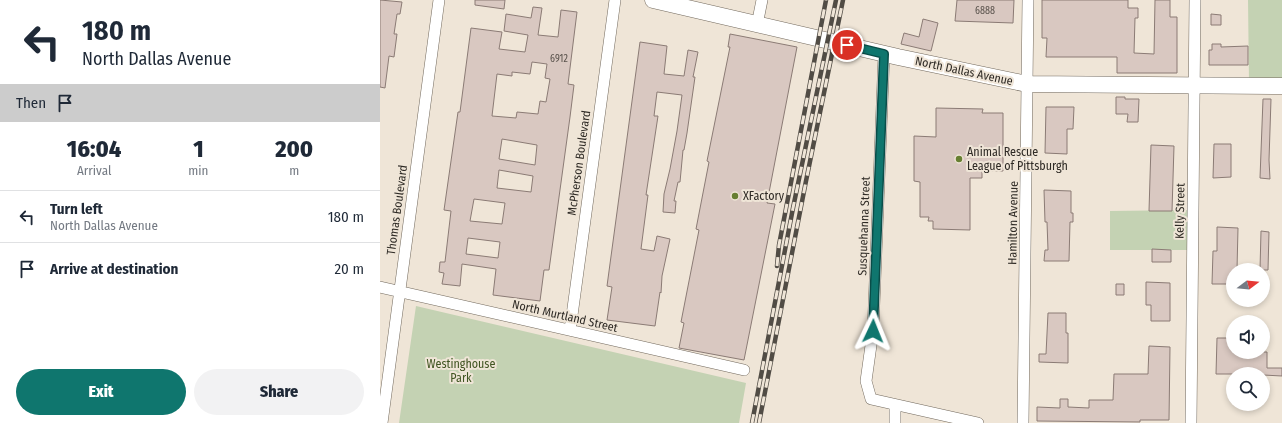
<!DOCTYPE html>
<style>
:root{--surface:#fff;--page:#f2f2f3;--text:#1f2937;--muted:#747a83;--line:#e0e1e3;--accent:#0f766e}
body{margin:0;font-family:"Fira Sans Condensed",sans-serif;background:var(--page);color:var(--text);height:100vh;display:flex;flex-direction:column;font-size:15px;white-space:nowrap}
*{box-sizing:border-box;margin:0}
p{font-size:13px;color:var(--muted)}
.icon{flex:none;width:22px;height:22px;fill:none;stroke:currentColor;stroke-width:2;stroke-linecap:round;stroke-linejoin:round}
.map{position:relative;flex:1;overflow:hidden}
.details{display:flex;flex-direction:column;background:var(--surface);width:380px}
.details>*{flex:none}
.top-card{background:#fff;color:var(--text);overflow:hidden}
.needle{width:26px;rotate:74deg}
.controls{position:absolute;left:846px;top:263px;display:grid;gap:8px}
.controls a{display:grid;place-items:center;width:44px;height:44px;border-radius:50%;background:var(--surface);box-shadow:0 2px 6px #0003;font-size:20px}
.pin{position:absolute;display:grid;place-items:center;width:34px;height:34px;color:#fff;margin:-17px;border:2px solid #fff;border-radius:50%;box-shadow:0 1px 4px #0007}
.me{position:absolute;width:44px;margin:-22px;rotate:2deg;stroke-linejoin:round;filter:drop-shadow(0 0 3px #0008)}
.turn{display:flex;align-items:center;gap:14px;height:84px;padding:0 16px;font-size:18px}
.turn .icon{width:52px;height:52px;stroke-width:2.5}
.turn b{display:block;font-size:28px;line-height:34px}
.then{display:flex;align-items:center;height:38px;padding:0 16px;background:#0003;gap:8px;font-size:15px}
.eta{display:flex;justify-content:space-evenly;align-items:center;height:68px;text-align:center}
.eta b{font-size:24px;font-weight:800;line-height:28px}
.cta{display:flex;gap:8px;margin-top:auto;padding:8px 16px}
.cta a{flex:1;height:46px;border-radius:24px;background:var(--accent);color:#fff;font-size:16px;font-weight:800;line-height:46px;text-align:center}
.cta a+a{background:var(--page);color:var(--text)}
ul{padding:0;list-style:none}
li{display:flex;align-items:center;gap:12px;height:52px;padding:0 16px;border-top:1px solid var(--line)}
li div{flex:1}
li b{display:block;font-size:15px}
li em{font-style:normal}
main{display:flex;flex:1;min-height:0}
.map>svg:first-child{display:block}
</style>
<main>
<section class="details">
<div class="top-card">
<div class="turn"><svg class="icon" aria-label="left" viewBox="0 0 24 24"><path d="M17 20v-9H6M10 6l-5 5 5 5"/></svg><div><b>180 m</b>North Dallas Avenue</div></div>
<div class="then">Then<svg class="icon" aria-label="arrive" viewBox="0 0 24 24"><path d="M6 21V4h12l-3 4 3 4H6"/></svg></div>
</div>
<div class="eta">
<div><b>16:04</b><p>Arrival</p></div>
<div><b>1</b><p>min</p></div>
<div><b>200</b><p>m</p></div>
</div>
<ul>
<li><svg class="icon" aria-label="left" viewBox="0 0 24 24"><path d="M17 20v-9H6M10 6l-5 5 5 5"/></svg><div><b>Turn left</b><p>North Dallas Avenue</p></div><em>180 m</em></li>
<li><svg class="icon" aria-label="arrive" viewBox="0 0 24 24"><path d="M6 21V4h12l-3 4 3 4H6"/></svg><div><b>Arrive at destination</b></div><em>20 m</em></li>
</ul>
<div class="cta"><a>Exit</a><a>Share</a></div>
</section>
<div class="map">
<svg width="902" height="423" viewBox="0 0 902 423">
<rect width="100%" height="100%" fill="#efe5d7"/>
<path fill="#c4d2b3" d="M868,0H902V82H869Z
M810,210V250H730V211Z
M36,306L366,383L359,423H19Z"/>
<path fill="#d9c8c1" stroke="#8b7b75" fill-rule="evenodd" d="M0,0L22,2L20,14H17L14,34H17L14,57L9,56L5,88L0,87Z
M95,0H125L124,9L95,5Z
M577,0H634L633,23L575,21Z
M662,0H748V8H758V18H755L754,53L774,54L775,0H790V17H797V73H737V57H666L667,38H662Z
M153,7L162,8L158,35L178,37L181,10L197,12L188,84L194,85L190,117L169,270H164L160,301L113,295L116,269L82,264L80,286L62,284L64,273L59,272L60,262H65L71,211L64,210L78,112H80L91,28L122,32L119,49L145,52L148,35L124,31L126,14L151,18ZM152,62L167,64L165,78L170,79L166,102L160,101L158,114L137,112L136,118L112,116L117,74L132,76V72L150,74ZM122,139L157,145L155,165L119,159ZM119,170L153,176L151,192L117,188ZM94,199L125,203L122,224L90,221ZM88,238L120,242L118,258L86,254Z
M831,14L841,15V25H831Z
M543,19L558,23L551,51L521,44L524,33L539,37Z
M350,34L417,47L387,203L395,204L364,360L299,348L304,323L301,322L319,230L316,229L329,162L327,161L350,47H348Z
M260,42L287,46L284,74L304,76L308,50L318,52L313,77H315L307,133L304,150H303L300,182H298L294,201H296L295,213L283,212L284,194L290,169L297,131L302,95L277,92L274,116H278L266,195H268L261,249L274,251L277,236L290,239L282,276L281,293L280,292L275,326L227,320L232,287L227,286Z
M832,44H841V47L868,46V65H829V50H832Z
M736,97H745V99H759L758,122H747L748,114H736Z
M883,99H891L889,160L890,179L880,178Z
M666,107H694L693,129H687V154L665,153Z
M556,108L603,109L602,113H623V171H602V178H590V230L553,229V221H548L549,217H540V182L534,181V136L556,137Z
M834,144H851V177L833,178Z
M771,145L794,146L792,211H769Z
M664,190L691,191V213H693V222H690L689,261H664L665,250H668L667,222H665Z
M837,227L858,228L857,270H853V284H832L833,251H837Z
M881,231L889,232L888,270H880Z
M772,249L791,250V262H772Z
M766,282L790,283V321H771V305H766Z
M736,284H744V295H736Z
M668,313H686V333H688V363L659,362V354H666Z
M837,338H853V352H887V368H902V376L883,375V374H836Z
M769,346L790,347L789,420H760V422L657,421V407L680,408V399H688V407L709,408V400H733L734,374H768Z"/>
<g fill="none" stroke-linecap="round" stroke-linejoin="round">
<defs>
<path id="minor" d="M377,25L382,0
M504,54L493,331L486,381L491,399L598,423
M0,287L364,370
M190,330L235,0
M2,423L59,0
M515,423V405
M643,423L648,0
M811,423L815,0"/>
<path id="secondary" d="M273,0L518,57L647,84L902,86"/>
</defs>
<use href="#minor" stroke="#72695d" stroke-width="12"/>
<use href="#secondary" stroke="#72695d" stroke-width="17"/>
<use href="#minor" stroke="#fff" stroke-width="11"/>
<use href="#secondary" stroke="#fff" stroke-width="16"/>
<defs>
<path id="rail" d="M397,266L399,245L446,0
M372,423L413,208L456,0
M379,423L426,181L463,0"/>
</defs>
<use href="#rail" stroke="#514c45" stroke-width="4.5"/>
<use href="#rail" stroke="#efe5d7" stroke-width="3" stroke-dasharray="9" stroke-linecap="butt"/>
</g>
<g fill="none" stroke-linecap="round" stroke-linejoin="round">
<defs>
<path id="route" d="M467,45L504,54L493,331"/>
</defs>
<use href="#route" stroke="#0a4d48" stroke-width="10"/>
<use href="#route" stroke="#0f766e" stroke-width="7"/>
</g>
<g fill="#677f32" stroke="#efe5d7" stroke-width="1.5">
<circle cx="579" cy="159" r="4"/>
<circle cx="355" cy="196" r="4"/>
</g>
<g text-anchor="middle" stroke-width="4" stroke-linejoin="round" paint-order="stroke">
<g font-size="10" fill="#59524c">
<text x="605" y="14">6888</text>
<text x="179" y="62">6912</text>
</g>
<g font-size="12" fill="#2e2a25" stroke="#efe5d7">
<text transform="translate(584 71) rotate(12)" y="4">North Dallas Avenue</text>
<text transform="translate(199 163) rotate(-82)" y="4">McPherson Boulevard</text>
<text transform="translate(17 210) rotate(-82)" y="4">Thomas Boulevard</text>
<text transform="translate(800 211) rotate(-89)" y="4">Kelly Street</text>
<text transform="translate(633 223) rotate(-89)" y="4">Hamilton Avenue</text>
<text transform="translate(484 226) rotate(-88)" y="4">Susquehanna Street</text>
<text transform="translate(185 316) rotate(13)" y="4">North Murtland Street</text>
</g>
<g font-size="12" fill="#2e2a25" stroke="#efe5d7" text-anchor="start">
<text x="587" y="156">Animal Rescue<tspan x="587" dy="14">League of Pittsburgh</tspan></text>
<text x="363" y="200">XFactory</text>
</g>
<g font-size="12" fill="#415522" stroke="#efe5d7">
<text x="81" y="368">Westinghouse<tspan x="81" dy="14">Park</tspan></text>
</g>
</g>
</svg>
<div class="controls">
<a><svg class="needle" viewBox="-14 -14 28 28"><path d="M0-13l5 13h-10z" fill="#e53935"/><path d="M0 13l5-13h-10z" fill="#747a83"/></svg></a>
<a><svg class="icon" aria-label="sound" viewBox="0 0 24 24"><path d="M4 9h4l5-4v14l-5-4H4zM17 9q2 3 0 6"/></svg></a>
<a><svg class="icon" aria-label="search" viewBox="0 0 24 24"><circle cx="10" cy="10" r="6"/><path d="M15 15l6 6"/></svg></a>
</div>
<div class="pin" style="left:467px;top:45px;background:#d93025"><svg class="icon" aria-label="arrive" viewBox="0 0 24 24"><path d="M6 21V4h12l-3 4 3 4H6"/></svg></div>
<svg class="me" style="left:493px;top:331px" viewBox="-20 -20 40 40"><path d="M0-17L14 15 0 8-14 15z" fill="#0f766e" stroke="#fff" stroke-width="4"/></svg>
</div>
</main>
